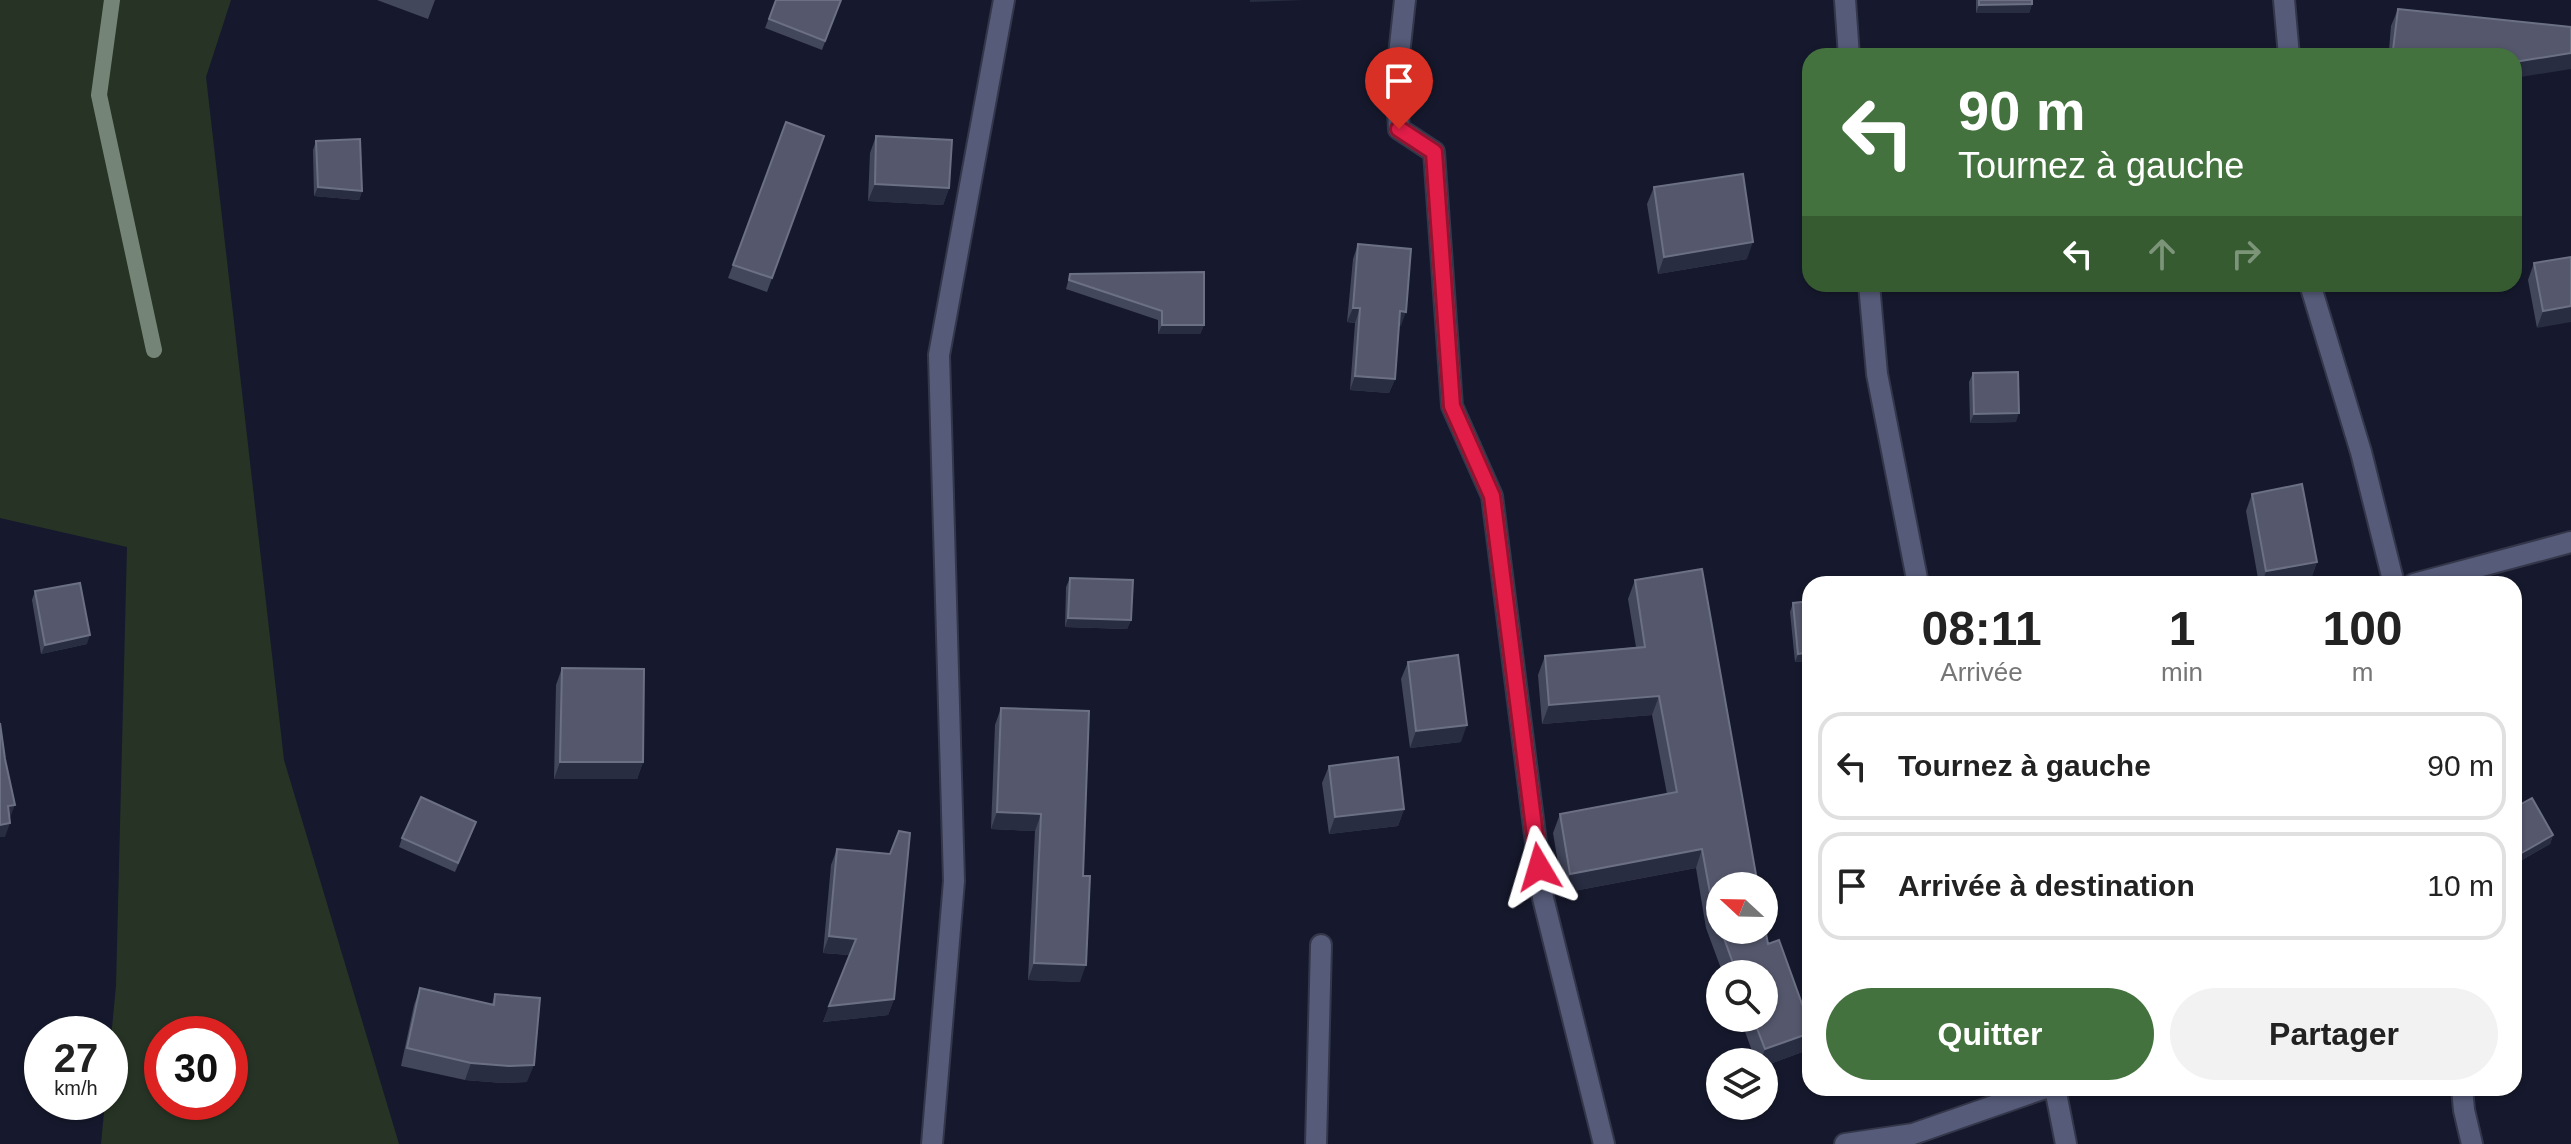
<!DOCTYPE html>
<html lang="fr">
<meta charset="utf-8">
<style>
:root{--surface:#fff;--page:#f2f2f2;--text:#222;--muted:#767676;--line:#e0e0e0;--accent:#44723e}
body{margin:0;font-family:Arial,sans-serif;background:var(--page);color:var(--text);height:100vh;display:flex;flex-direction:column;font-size:30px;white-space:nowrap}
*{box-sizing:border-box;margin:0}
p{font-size:26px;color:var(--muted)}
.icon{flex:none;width:44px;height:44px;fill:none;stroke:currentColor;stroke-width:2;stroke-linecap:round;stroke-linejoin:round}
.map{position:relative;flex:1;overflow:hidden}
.details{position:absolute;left:1802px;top:576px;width:720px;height:520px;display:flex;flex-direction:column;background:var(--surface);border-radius:24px;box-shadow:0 2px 6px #0004}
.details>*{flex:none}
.banner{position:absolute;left:1802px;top:48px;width:720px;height:244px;border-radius:24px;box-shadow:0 2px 6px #0004;background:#44723e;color:#fff;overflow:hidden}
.needle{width:52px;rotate:292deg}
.fabs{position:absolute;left:1706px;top:872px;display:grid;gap:16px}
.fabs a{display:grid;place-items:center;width:72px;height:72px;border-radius:50%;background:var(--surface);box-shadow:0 2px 6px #0004;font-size:40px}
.speed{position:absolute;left:24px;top:1016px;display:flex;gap:16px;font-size:40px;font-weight:700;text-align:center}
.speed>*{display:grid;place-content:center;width:104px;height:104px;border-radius:50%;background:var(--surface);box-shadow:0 2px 6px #0004;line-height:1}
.speed small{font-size:20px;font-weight:400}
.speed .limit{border:12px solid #d22;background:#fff;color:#111}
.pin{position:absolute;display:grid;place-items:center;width:68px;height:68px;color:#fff;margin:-82px -34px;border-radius:50% 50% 50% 0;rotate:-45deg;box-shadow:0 0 8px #0007}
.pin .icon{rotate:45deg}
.me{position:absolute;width:88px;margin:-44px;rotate:353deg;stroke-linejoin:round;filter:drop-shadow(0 0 6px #0008)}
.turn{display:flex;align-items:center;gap:28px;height:168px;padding:0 24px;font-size:36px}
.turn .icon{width:104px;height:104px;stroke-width:2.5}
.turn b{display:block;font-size:56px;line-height:68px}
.lanes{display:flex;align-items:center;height:76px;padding:0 24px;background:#0003;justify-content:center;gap:40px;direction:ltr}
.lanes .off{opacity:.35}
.eta{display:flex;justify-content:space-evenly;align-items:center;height:136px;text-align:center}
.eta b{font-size:48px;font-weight:600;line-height:56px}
.cta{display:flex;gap:16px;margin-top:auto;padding:16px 24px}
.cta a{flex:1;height:92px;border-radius:48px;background:var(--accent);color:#fff;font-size:32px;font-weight:600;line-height:92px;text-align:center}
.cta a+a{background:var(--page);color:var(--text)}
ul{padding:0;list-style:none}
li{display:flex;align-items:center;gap:24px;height:108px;margin:0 16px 12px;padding:0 8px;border:4px solid var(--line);border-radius:24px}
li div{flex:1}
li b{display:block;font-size:30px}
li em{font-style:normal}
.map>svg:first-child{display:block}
</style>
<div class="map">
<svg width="2571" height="1144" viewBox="0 0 2571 1144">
<rect width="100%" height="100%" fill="#16192d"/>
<path fill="#273425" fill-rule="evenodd" d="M0,0H231L206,77L284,760L399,1144H101L105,1102H110V1049L116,986L127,547L0,518ZM162,1034H230V1102H162Z"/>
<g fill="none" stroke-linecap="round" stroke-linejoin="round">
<path stroke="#748578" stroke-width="16" d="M112,0L99,95L154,350"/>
<defs>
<path id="minor" d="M1405,0L1396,82L1399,129L1434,152L1452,406L1492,496L1543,898L1604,1144
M1845,0L1849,56
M2284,0L2289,56
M1869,284L1877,374L1918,584
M2310,284L2361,452L2394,584
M2414,584L2571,542
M2055,1088L2066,1144
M2462,1088L2464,1110L2472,1144
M932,1144L954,881L939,355L1004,0
M1316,1144L1321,945
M1845,1144L1913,1134L2045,1088"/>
</defs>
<use href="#minor" stroke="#34374a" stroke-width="24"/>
<use href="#minor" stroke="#565b79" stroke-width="20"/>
</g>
<path fill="#43475c" d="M377,0H435L428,19Z
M776,0H841L822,50L765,28Z
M1976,0H2032V4L2029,13H1976Z
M2398,9L2514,56H2386L2389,50L2391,26Z
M786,122L824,136L767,292L728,278Z
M876,136L949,188L943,205L868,201L870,153Z
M316,141L362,191L359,200L314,196L313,150Z
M1654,187L1747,259L1658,274L1647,204Z
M1358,244L1401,326H1399L1395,379L1389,393L1350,390L1355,323L1347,322L1353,259Z
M2571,257L2537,328L2528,280L2534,263Z
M1070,274L1204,325L1200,334H1158V320L1066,289Z
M1973,373L2016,422L1970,423L1969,382Z
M2252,494L2317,562L2311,579L2282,584H2259L2246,511Z
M1070,578L1131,620L1127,629L1065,627L1066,587Z
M1635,580L1720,886V930H1764L1768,944L1805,1051L1764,1066V1062H1756L1740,1018H1764V974H1723L1706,928L1696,868L1563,893L1553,833L1560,814L1667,794L1652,715L1542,724L1538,675L1545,656L1636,647L1628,599Z
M35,591L87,644L41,654L32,600Z
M1810,601V661L1795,662L1790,612L1793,603Z
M1408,662L1461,742L1410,748L1401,679Z
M562,668L643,762L637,779H554L556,685Z
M1001,708L1083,876L1080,982L1028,980L1035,831L991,829L995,725Z
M1329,766L1404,809L1398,826L1329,834L1322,783Z
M2514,808L2553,835L2550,844L2515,864Z
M473,831L455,872L399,847L402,838Z
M837,849L894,999L888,1015L823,1022L849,955L823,953L831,865Z
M420,988L492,1004L495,994L527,1082L503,1083L465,1080L401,1066L414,1005Z"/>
<path fill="#292d42" d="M1250,0H1304L1250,2Z
M2032,4L2029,13H1976L1979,5Z
M2571,53V69L2514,78V62Z
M875,184L949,188L943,205L868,201Z
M318,187L362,191L359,200L314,196Z
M1753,242L1747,259L1658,274L1664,257Z
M2571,306V322L2537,328L2543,311Z
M1353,308H1360L1355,323L1347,322Z
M1400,311L1406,312L1401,326L1395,325Z
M1162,325H1204L1200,334H1158Z
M1355,376L1395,379L1389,393L1350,390Z
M2019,413L2016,422L1970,423L1974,414Z
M2317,562L2311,579L2282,584H2262L2266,571Z
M1068,618L1131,620L1127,629L1065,627Z
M90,635L87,644L41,654L45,645Z
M1810,652V661L1795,662L1798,654Z
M1659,696L1652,715L1542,724L1549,705Z
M1467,725L1461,742L1410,748L1416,731Z
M560,762H643L637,779H554Z
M15,805L10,818L4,820L8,806Z
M1404,809L1398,826L1329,834L1335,817Z
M997,812L1041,814L1035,831L991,829Z
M10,823L5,837H0V825Z
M2553,835L2550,844L2515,864L2518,855Z
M1702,849L1696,868L1563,893L1570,874Z
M829,936L856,939L850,955L823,953Z
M1034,963L1086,965L1080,982L1028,980Z
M894,999L888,1015L823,1022L829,1006Z
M1810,1033V1038L1805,1051L1764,1066V1062H1760L1765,1049Z
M471,1063L534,1065L527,1082L503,1083L465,1080Z"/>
<path fill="#55586d" stroke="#6c7084" stroke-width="2" d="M776,0H841L825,41L769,19Z
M1979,0H2032V4L1979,5Z
M2398,9L2571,27V53L2514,62V56H2388V50H2393Z
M786,122L824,136L772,278L733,265Z
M876,136L952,140L949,188L875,184Z
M360,139L362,191L318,187L316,141Z
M1743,174L1753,242L1664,257L1654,187Z
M1358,244L1411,249L1406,312L1400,311L1395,379L1355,376L1360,308H1353Z
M2571,257V306L2543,311L2534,263Z
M1204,272V325H1162V311L1069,280L1070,274Z
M2018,372L2019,413L1974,414L1973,373Z
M2302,484L2317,562L2266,571L2252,494Z
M1702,569L1758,886H1720V928L1713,909L1702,849L1570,874L1560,814L1677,792L1659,696L1549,705L1545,656L1645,647L1635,580Z
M1070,578L1133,580L1131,620L1068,618Z
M80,583L90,635L45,645L35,591Z
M1810,601V652L1798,654L1793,603Z
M1458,655L1467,725L1416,731L1408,662Z
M562,668L644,669L643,762H560Z
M1001,708L1089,711L1083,876H1090L1086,965L1034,963L1041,814L997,812Z
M0,723L5,759L15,805L8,806L10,823L0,825Z
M1398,757L1404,809L1335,817L1329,766Z
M421,797L476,822L458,863L402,838Z
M2532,798L2553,835L2518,855L2514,848V808Z
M899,831L910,833L894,999L829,1006L856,939L829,936L837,849L890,854Z
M1764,923L1768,944L1779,940L1810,1026V1033L1765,1049L1753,1018H1764V974H1737L1721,930H1764Z
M420,988L494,1005L495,994L540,998L534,1065L509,1066L471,1063L407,1048Z"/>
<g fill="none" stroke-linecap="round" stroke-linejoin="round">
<defs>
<path id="route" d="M1399,129L1434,152L1452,406L1492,496L1539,867"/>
</defs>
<use href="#route" stroke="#92132f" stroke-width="20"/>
<use href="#route" stroke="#e11d48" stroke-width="14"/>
</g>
</svg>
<div class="fabs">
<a><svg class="needle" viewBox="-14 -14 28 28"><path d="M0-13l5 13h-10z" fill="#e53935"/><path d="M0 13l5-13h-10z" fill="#767676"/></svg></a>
<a><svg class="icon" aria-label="search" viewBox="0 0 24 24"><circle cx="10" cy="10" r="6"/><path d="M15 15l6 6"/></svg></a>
<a><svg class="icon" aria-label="layers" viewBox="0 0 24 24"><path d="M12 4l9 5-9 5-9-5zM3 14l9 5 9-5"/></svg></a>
</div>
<div class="speed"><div>27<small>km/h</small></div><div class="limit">30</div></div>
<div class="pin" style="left:1399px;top:129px;background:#d93025"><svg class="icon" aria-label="arrive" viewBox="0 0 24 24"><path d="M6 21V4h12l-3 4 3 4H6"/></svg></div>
<svg class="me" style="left:1539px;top:867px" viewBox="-20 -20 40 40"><path d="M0-17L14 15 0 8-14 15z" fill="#e11d48" stroke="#fff" stroke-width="4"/></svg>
<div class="banner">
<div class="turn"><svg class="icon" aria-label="left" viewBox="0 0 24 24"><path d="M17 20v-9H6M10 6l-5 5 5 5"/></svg><div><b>90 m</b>Tournez à gauche</div></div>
<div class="lanes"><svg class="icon" aria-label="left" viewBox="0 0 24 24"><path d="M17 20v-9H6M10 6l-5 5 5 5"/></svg><svg class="icon off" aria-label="ahead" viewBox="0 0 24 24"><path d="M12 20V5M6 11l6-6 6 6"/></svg><svg class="icon off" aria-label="right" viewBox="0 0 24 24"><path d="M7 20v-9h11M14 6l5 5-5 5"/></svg></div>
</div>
<section class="details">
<div class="eta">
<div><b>08:11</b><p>Arrivée</p></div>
<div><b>1</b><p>min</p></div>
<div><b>100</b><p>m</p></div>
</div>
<ul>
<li><svg class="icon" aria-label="left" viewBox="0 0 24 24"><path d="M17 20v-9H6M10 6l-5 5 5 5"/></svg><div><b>Tournez à gauche</b></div><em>90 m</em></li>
<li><svg class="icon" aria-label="arrive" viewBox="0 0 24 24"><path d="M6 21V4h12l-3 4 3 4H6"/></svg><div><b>Arrivée à destination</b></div><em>10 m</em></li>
</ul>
<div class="cta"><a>Quitter</a><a>Partager</a></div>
</section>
</div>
